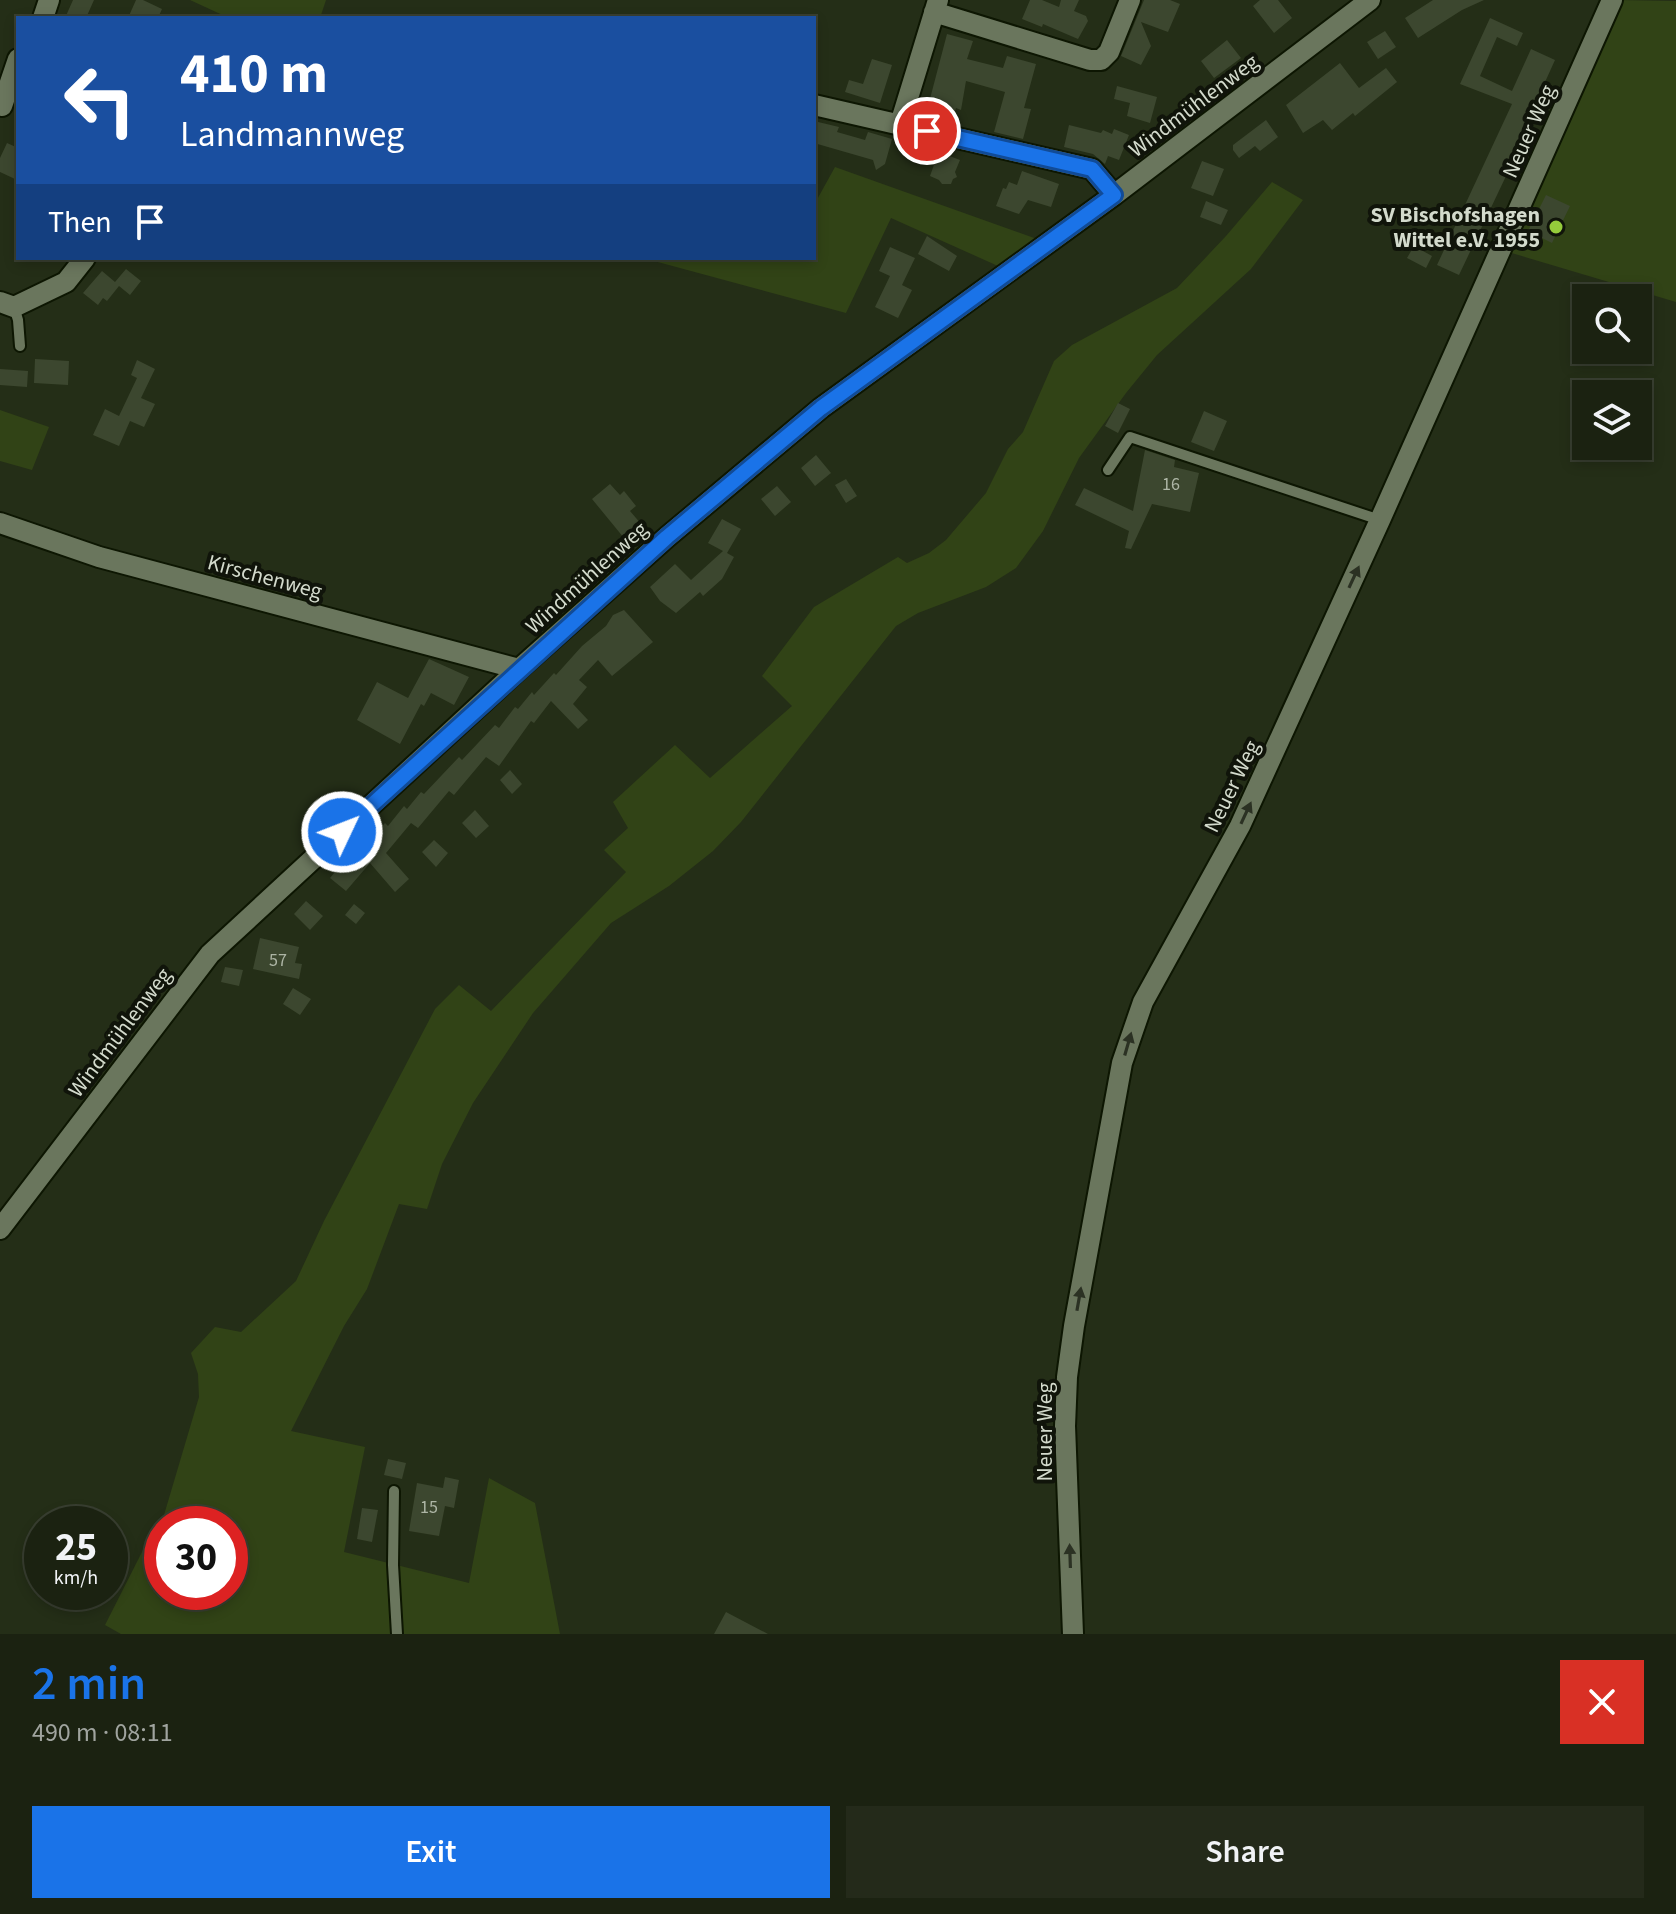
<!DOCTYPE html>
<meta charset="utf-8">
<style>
:root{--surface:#1b2211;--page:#242a1a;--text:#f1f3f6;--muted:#a0a49f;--line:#393f31;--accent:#1a73e8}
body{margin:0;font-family:"Source Sans 3",sans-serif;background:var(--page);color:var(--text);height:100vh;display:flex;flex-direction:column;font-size:30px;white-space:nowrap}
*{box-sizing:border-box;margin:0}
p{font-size:26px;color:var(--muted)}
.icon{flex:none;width:44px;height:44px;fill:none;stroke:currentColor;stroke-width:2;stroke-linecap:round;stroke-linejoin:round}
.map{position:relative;height:1634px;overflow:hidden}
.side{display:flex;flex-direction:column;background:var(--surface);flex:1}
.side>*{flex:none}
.banner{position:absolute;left:16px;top:16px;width:800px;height:244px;border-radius:0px;box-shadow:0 4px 12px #0003,0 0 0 2px var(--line);background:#1a4fa0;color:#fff;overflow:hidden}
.buttons{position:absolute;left:1572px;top:284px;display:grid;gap:16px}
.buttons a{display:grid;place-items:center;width:80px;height:80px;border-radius:0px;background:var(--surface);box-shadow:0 4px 12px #0003,0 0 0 2px var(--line);font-size:40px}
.speed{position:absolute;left:24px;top:1506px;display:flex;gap:16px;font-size:40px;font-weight:700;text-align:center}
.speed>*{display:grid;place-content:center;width:104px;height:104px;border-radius:50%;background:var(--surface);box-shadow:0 4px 12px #0003,0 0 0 2px var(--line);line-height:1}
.speed small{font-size:20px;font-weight:400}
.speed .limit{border:12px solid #d22;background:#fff;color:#111}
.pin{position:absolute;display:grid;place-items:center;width:68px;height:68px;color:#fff;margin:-34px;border:4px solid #fff;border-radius:50%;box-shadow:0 2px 8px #0007}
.me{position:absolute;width:88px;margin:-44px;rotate:47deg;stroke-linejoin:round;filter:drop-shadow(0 0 6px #0008)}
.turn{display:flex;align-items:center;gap:28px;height:168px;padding:0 32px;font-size:36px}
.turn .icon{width:104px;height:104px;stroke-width:2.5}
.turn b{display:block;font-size:56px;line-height:68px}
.then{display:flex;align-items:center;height:76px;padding:0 32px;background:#0003;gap:16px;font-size:30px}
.round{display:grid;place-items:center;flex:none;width:84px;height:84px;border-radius:0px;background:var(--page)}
.head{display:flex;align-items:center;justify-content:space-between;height:136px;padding:0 32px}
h1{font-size:48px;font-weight:600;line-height:60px;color:var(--accent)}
.primary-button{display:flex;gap:16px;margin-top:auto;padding:16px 32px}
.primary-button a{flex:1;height:92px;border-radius:0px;background:var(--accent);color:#fff;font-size:32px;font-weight:600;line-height:92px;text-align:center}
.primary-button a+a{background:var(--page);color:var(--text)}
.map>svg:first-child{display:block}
</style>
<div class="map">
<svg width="1676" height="1634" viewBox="0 0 1676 1634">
<rect width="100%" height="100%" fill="#242e17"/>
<path fill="#314316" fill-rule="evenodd" d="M190,0H326L320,18H229Z
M1617,0L1676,1V302L1505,251Z
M835,167L1037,239L998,266L891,218L846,313L643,258H814V205Z
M1272,182L1303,200L1251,269L1157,355L1126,393L1079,458L1043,531L1016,568L986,587L918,613L896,626L741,822L713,851L669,886L611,923L533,1013L473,1103L442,1164L427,1209L399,1204L367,1289L344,1326L291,1431L365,1447L344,1552L469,1583L489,1478L535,1503L560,1634H121L105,1625L143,1550L164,1515L199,1397L198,1374L191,1353L215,1327L241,1332L296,1281L324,1221L435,1009L459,985L491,1011L626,872L604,850L628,828L613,802L675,745L710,778L792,706L762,676L814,607L898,557L907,563L929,553L946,540L986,493L1008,449L1023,432L1054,361L1072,345L1177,288L1226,236ZM162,1524H230V1592H162Z
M0,410L49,427L32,470L0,461Z"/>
<path fill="#3c472f" d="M73,0H94L86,18H65Z
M136,0H143L162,9L158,18H128Z
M1030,0H1042L1059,7L1061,0H1079L1074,11L1086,16L1088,21L1078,39L1043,24L1042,27L1022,19Z
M1144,0H1170L1180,4L1168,32L1141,22L1151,46L1141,65L1121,56Z
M1260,0H1278L1292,18L1274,33L1253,6Z
M1433,0H1484L1462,10L1418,38L1405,18Z
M1490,18L1523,33L1517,46L1497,37L1480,76L1512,91L1531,49L1555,60L1536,102L1539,103L1534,115L1531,113L1524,130L1527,132L1459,275L1437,265L1512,104L1460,84Z
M1385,31L1396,47L1378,59L1367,42Z
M947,34L973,41L967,59L1003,68L1007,56L1036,64L1024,108L1031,109L1023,139L994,132L1005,92L966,81L961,110L956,108L952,120L944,118L939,120L936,116L926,114Z
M1227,40L1241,58L1214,78L1201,61Z
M872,59L892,65L880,103L845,92L849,80L863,84Z
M1340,63L1359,88L1386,68L1397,82L1355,116L1353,113L1332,130L1323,120L1303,133L1286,105Z
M1117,86L1157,97L1150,123L1127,116L1130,103L1114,99Z
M1266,120L1278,137L1260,151L1255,146L1239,158L1233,150V145Z
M814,121L839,127L837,132L865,140L868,132L892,139L885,164L876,170L873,160L814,143Z
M1069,125L1101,133L1103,130L1112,134L1114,129L1129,135L1119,160L1108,156L1105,164L1093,154L1064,147Z
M7,143L18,148V172L15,179L0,172V158Z
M939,152L960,160L955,172L957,177L953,179L951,184H942L939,180L930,176L935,162L933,159Z
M1202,161L1224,169L1213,196L1191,188Z
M1022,171L1059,184L1051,207L1028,200L1019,214L996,206L1003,188L1006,189L1009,182L1017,185Z
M1546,195L1570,206L1552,243L1528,231Z
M1206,201L1228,210L1221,225L1200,217Z
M927,236L957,256L949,271L918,254Z
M1414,246L1432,256L1426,268L1407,258Z
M890,247L915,258L902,285L912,290L898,318L875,307L890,276L879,271Z
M126,269L141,281L130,295L119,286L107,301L103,298L98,305L83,293L102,271L115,282Z
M35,359L69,361L68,385L34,383Z
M137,360L155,369L141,398L155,404L144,427L130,421L119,446L93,435L105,409L119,416L137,378L131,375Z
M0,369L28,371L27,387L0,385Z
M1118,403L1130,409L1118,433L1105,426Z
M1204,411L1227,421L1214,451L1191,442Z
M1145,450L1175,460L1174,467L1199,473L1190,512L1152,504L1131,549L1125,548L1129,531L1075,505L1084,488L1133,511Z
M816,455L831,473L815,486L801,468Z
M846,479L857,496L846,503L835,485Z
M610,484L620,495L624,491L636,506L630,511L642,525L624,538L592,499Z
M777,486L791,502L775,516L761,499Z
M722,519L741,529L727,553L734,557L722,579L703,596L700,592L676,613L660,601L650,587L675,564L691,580L723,551L708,543Z
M624,610L653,642L612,676L598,660L579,680L587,687L573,704L588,720L578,729L551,701L534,723L531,721L499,766L486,757L454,795L449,791L418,828L411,823L386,853L409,879L395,892L370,863L346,891L330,878L349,855L353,858L369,837L371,840L385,823L388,826L404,806L407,809L421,792L424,794L459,757L462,760L495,725L499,728L515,707L518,709L532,692L534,695L554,673L556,675L582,646L606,626L613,615Z
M429,659L469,677L454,705L431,693L424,706L421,704L400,744L357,720L377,682L408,698Z
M510,770L522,784L512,794L500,780Z
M475,810L489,826L476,838L462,823Z
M434,840L448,853L436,867L422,852Z
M306,901L323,916L310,930L294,914Z
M354,904L365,913L356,924L345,915Z
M260,938L299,947L295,963L302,964L299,979L253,969Z
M225,967L243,970L239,986L221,982Z
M293,988L311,999L300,1015L283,1004Z
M388,1459L406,1463L402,1479L384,1475Z
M445,1477L459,1480L454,1508L445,1506L439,1536L409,1531L417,1483L443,1488Z
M362,1508L378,1510L372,1542L357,1539Z
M726,1612L768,1634H714Z"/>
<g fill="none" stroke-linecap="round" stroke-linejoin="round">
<defs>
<path id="lane" d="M14,307L18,320L20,346
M1108,470L1130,437L1380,520
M394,1491L393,1565L397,1634"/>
<path id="street" d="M934,12L1090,60H1101L1109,52L1130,0
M43,18L49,0
M814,105L1092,169L1114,195
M2,106L18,59
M900,124L938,0
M0,302L14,307L66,282L85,258
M0,523L99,557L519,669
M0,1229L210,954L519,669L667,537L821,408L1114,195L1370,0
M1073,1634L1065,1426L1067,1377L1074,1326L1122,1063L1143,1002L1240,826L1380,520L1612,0"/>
</defs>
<use href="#lane" stroke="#0d1602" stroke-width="14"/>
<use href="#street" stroke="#0d1602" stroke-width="24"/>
<use href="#lane" stroke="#6a765d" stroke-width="10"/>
<use href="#street" stroke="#6a765d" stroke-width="20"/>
</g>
<defs><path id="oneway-solid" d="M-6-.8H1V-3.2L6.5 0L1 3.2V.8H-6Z" transform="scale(2)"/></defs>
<g fill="#2b3123">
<use href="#oneway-solid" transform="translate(1354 577) rotate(-65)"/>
<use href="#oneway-solid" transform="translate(1246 813) rotate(-65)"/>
<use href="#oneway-solid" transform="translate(1128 1044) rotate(-74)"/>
<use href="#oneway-solid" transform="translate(1079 1299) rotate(-80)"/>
<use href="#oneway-solid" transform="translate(1070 1556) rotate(-92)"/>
</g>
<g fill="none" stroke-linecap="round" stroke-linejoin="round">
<defs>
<path id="route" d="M342,832L667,537L821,408L1114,195L1092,169L927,131"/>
</defs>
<use href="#route" stroke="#114b97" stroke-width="20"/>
<use href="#route" stroke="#1a73e8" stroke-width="14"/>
</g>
<circle fill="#95cc3b" stroke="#10140a" stroke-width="3" cx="1556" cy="227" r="8"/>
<g text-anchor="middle" stroke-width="8" stroke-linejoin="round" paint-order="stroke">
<g font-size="18" fill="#adb5a5">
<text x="1171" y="490">16</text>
<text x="278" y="966">57</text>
<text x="429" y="1513">15</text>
</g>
<g font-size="22" fill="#d3dacc" stroke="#10140a">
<text transform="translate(1193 105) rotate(-37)" y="8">Windmühlenweg</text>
<text transform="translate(1528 131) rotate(-66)" y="8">Neuer Weg</text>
<text transform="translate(265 576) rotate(15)" y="8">Kirschenweg</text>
<text transform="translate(586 577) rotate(-42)" y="8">Windmühlenweg</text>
<text transform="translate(1231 786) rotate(-64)" y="8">Neuer Weg</text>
<text transform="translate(119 1032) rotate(-53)" y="8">Windmühlenweg</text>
<text transform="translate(1044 1432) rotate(-90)" y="8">Neuer Weg</text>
</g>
<g font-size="22" font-weight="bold" fill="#d3dacc" stroke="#10140a" text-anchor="end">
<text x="1540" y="222">SV Bischofshagen<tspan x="1540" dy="25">Wittel e.V. 1955</tspan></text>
</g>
</g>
</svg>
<div class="buttons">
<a><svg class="icon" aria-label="search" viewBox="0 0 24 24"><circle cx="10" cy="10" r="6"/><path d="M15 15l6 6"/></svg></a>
<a><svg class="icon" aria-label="layers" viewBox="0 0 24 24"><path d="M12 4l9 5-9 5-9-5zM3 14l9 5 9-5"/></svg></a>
</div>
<div class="speed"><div>25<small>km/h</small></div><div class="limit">30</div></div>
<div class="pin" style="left:927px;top:131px;background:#d93025"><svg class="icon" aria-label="arrive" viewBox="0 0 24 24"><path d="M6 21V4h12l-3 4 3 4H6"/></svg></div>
<svg class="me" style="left:342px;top:832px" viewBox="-20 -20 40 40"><circle r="17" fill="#1a73e8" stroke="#fff" stroke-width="3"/><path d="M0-11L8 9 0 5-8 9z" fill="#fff"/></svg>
<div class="banner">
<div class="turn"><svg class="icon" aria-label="left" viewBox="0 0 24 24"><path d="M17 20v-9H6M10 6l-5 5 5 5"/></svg><div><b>410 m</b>Landmannweg</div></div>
<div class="then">Then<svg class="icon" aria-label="arrive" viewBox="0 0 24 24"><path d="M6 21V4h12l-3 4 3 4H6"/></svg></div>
</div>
</div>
<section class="side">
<div class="head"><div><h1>2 min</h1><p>490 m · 08:11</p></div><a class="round" style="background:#d93025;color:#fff"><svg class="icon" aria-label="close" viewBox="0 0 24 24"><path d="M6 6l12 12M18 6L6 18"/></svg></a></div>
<div class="primary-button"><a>Exit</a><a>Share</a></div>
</section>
